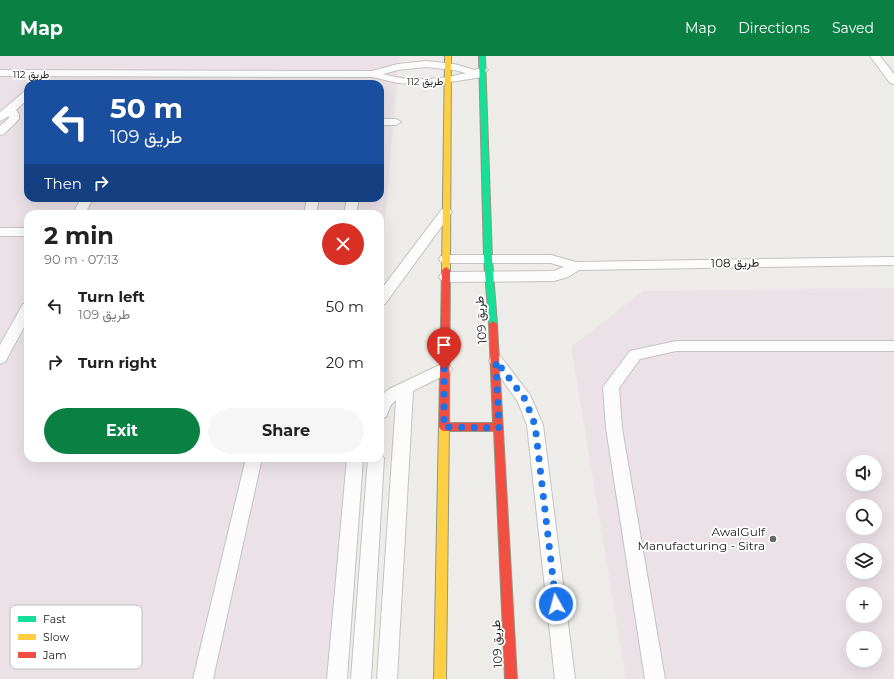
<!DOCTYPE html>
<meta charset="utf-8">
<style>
:root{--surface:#fff;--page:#f6f6f6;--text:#222;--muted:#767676;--accent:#0b8043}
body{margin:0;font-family:Montserrat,Vazirmatn,sans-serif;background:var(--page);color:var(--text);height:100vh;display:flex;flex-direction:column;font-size:15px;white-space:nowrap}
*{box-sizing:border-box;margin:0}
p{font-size:13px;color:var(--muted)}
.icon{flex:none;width:22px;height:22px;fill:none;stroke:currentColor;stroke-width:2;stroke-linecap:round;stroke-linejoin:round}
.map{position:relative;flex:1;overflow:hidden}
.side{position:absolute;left:24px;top:154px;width:360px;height:252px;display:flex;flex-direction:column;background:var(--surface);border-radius:12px;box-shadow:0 4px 16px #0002}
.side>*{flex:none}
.top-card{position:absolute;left:24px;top:24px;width:360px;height:122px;border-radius:12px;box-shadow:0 4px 16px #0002;background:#1a4fa0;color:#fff;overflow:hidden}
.controls{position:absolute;left:846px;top:399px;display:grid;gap:8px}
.controls a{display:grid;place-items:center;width:36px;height:36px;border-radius:50%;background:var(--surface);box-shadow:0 4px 16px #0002;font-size:20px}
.pin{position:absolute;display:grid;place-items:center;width:34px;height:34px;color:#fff;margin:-41px -17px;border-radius:50% 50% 50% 0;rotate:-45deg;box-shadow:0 0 4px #0007}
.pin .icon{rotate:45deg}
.me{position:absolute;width:44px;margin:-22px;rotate:353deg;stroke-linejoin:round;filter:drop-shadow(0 0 3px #0008)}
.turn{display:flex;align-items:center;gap:14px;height:84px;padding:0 20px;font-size:18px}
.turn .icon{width:52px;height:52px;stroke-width:2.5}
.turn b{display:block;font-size:28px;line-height:34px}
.then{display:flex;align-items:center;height:38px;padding:0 20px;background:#0003;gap:8px;font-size:15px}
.round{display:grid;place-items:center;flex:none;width:42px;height:42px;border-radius:21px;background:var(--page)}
.overview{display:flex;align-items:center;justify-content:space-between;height:68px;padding:0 20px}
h1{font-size:24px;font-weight:700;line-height:30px}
.button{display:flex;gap:8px;margin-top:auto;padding:8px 20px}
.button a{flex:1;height:46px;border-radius:24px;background:var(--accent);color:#fff;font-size:16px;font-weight:700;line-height:46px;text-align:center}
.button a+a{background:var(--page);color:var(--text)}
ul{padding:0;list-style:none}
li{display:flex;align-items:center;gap:12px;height:56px;padding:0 20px}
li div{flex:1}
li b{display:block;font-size:15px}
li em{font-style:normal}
header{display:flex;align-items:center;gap:24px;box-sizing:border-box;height:56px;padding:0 20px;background:var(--accent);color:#fff}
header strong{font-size:19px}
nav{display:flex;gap:22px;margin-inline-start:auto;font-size:14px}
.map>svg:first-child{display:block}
</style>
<header>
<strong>Map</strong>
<nav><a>Map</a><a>Directions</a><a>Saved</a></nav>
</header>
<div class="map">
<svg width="894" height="623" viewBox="0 0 894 623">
<rect width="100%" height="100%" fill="#eeece9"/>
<path fill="#ebe2e7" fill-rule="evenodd" d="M0,0H399L380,224V158H28V402H365L346,623H0ZM28,28H380V142H28Z
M894,232V623H626L571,291L643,235ZM853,406H875V428H853ZM853,450H875V472H853ZM853,494H875V516H853ZM853,538H875V560H853ZM853,582H875V604H853Z"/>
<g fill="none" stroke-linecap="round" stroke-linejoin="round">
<defs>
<path id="lane" d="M870,0H880L894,18V28L890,27Z
M426,5L454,8L475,14L483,11L488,14L483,18V21L429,29L398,27L372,21L0,20V14L372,15L398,8ZM426,11L454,14L466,17C440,24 409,26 383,18L398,14Z
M28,35V43L16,54L19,58V63L4,78L0,79V70L9,62V60L0,65V56L24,36Z
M380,63H396L401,66L396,69H380Z
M81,142H93L85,158H73Z
M307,142H319L316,158H304Z
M347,142H359L356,158H344Z
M446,152L450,153L452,156L450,159L385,248L380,250V235L442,153Z
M0,172H28V180H0Z
M446,199H551L576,206L894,201V209L579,214L568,221L554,225L446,226L441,224L439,221L441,218L446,216L554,215L564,211L551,207H446L441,206L439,203L441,200Z
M28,246V264L5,306L0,308V289L23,248Z
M676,285H894V295H676L640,303L619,332L622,372L665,623H645L606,372L603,331L630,295Z
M496,299L501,301L530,339L543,369L575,623H555L527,369L518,346L489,305L491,301Z
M444,307L449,309L452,313L449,317L413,335L397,623H377L396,344L391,349L386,361L380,363V340L389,333Z
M380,397L384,402L371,623H351L368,402H380Z
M246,402H262L213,623H193Z
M347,402H363L347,623H327Z"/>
<path id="fast" d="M479,0H485L492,203L497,268L493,271L489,268L484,203Z"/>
<path id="slow" d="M445,0H451L450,214L446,217L442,214Z
M444,363L447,364L449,367L446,623H434L439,367L441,364Z"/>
<path id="jam" d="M446,211L450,214L449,367H493L489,268L493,265L497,268L517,623H505L494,375H444L441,374L439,371L442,214Z"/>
</defs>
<use href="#lane" stroke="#c4c3c1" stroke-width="2"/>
<use href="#fast" stroke="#969683" stroke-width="2"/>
<use href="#slow" stroke="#969683" stroke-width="2"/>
<use href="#jam" stroke="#969683" stroke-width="2"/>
<use href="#lane" fill="#fcfcfc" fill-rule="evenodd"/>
<use href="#fast" fill="#16e098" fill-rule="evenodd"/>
<use href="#slow" fill="#ffcf43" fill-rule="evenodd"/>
<use href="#jam" fill="#f24e42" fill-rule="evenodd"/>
</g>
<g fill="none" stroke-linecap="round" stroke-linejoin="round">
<path stroke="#1a73e8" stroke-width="7" stroke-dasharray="0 12.6" d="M444,313V371L499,372L496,305L525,343L535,369L556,548"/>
</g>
<circle fill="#686766" stroke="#fff" stroke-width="1.5" cx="773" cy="483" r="4"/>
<g text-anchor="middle" stroke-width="3.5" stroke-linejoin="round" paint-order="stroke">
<g font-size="10" fill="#202020" stroke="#fff">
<text x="31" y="22">طريق 112</text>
<text x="425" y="29">طريق 112</text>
</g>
<g font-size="12" fill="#202020" stroke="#fff">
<text transform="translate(735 207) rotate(-1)" y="4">طريق 108</text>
<text transform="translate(481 264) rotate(-94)" y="4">طريق 109</text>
<text transform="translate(497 588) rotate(-93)" y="4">طريق 109</text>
</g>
<g font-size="12" fill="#202020" stroke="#fff" text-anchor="end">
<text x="765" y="480">AwalGulf<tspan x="765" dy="14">Manufacturing - Sitra</tspan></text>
</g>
</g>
<rect x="10" y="549" width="132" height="64" rx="6" fill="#fff" stroke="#bcbcbc" stroke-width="1"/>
<rect x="18" y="560" width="18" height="6" fill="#16e098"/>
<rect x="18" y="578" width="18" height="6" fill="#ffcf43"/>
<rect x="18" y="596" width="18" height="6" fill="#f24e42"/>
<g font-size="11" fill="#202020">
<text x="43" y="567">Fast</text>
<text x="43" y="585">Slow</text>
<text x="43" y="603">Jam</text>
</g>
</svg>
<div class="controls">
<a><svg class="icon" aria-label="sound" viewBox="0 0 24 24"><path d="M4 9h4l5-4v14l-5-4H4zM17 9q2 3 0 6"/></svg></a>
<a><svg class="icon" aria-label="search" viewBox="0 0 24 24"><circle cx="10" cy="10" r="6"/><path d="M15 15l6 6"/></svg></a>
<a><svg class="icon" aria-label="layers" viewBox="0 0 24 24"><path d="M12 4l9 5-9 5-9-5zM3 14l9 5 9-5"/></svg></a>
<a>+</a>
<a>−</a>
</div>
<div class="pin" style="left:444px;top:313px;background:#d93025"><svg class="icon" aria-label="arrive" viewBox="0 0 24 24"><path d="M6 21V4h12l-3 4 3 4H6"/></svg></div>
<svg class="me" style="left:556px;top:548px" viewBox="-20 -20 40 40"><circle r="17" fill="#1a73e8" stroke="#fff" stroke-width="3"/><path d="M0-11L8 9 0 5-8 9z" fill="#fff"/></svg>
<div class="top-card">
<div class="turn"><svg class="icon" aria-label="left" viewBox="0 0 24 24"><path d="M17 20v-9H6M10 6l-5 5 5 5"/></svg><div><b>50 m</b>طريق 109</div></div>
<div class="then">Then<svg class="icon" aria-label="right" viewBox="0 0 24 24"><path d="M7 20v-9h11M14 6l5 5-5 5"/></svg></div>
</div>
<section class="side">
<div class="overview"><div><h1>2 min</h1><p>90 m · 07:13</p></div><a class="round" style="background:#d93025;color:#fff"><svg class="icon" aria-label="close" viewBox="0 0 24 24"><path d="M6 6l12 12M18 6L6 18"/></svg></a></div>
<ul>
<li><svg class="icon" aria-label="left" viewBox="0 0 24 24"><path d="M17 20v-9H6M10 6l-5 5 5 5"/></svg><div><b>Turn left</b><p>طريق 109</p></div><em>50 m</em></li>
<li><svg class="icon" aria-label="right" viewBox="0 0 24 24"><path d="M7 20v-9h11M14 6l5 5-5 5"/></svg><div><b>Turn right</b></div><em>20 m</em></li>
</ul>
<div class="button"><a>Exit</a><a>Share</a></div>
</section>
</div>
